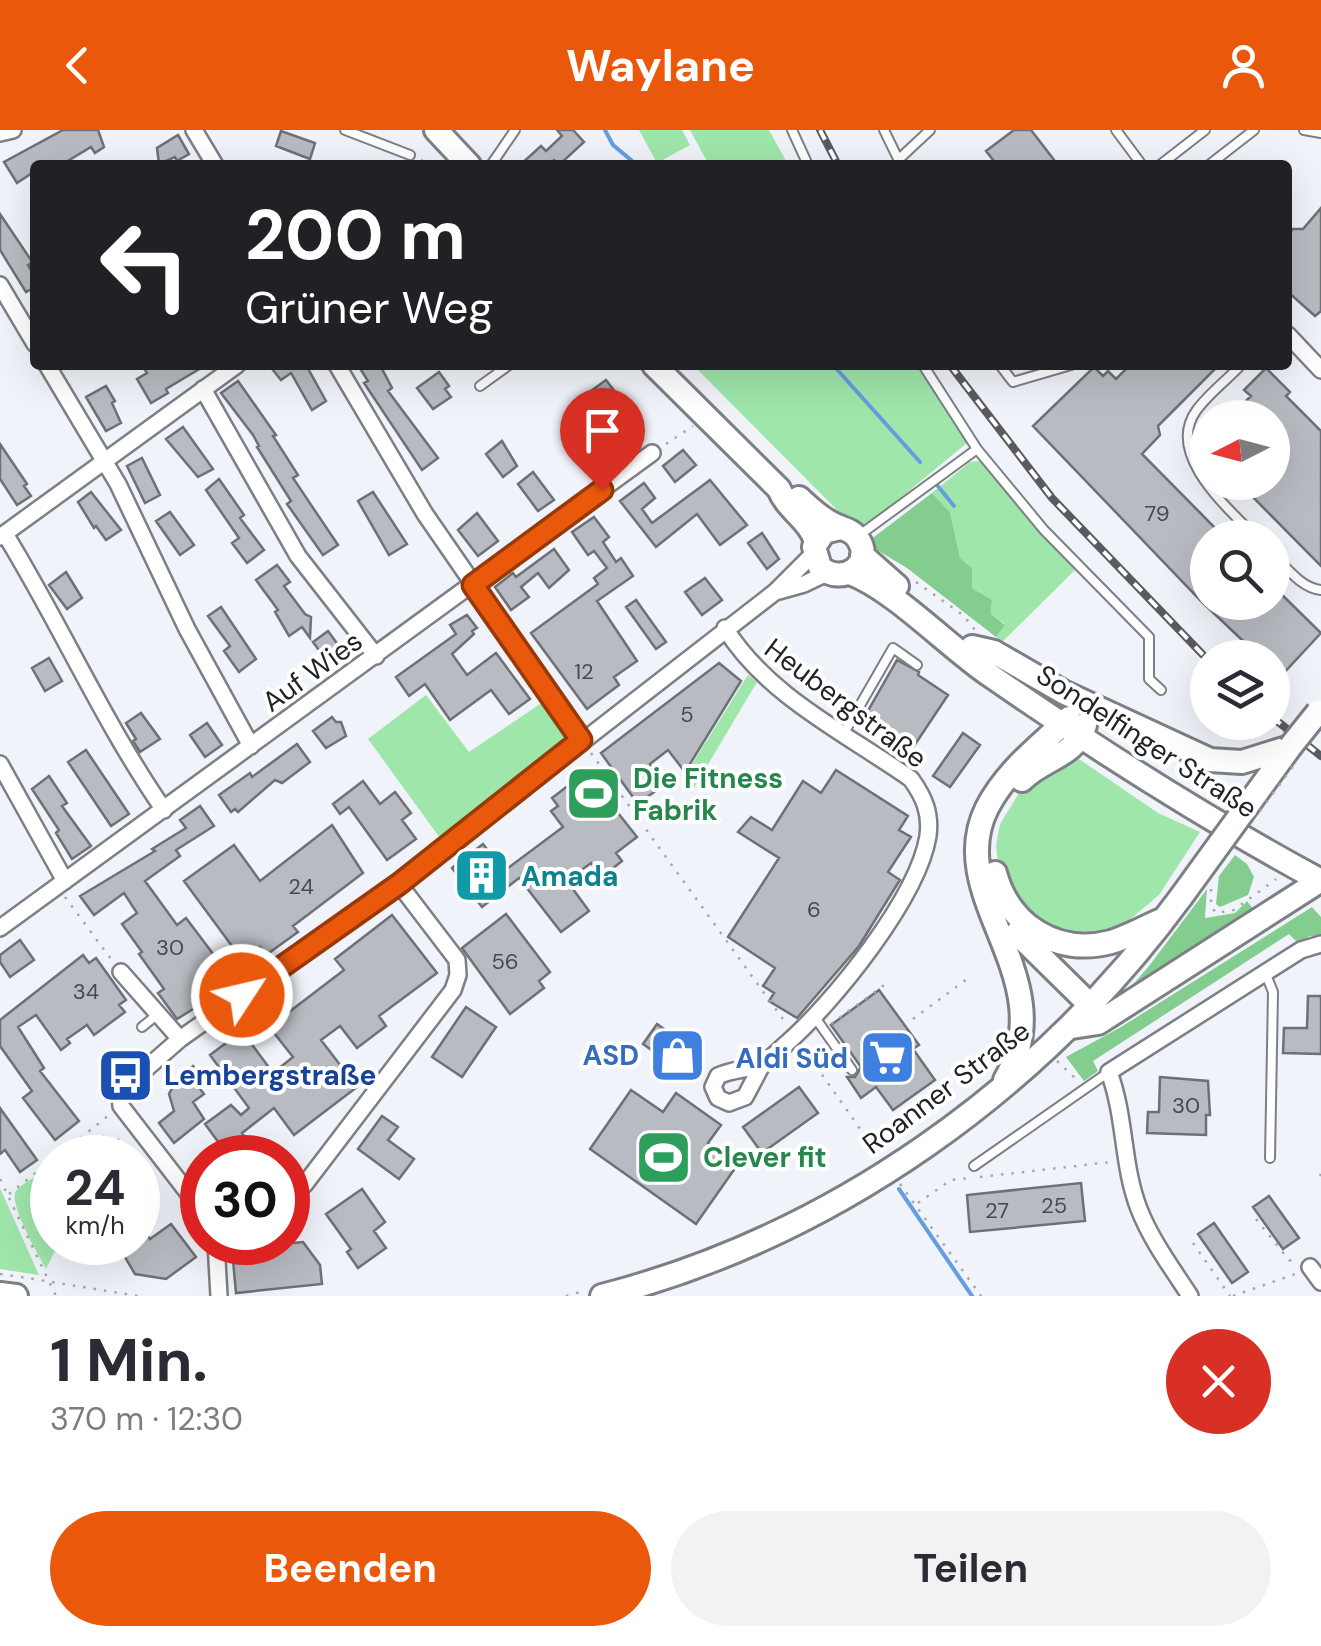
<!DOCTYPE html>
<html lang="de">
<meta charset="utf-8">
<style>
:root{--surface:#fff;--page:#f2f2f3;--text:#2b2b33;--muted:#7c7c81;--accent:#ea580c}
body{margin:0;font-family:"DM Sans",sans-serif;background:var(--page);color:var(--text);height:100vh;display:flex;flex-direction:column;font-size:38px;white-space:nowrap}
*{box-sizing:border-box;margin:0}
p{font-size:32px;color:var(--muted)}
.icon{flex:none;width:55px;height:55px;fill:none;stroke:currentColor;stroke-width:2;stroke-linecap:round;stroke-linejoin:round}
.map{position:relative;height:1166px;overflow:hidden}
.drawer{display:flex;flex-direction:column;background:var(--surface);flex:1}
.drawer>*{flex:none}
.guide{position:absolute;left:30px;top:30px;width:1262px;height:210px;border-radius:10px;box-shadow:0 10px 40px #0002;background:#202124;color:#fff;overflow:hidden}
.needle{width:65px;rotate:264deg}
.fabs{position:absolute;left:1190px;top:270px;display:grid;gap:20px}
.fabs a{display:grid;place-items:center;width:100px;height:100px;border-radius:50%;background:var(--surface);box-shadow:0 10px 40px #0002;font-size:50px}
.speed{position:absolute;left:30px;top:1005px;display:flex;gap:20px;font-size:50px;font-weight:700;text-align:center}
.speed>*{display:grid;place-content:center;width:130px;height:130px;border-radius:50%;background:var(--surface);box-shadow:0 10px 40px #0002;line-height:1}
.speed small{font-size:25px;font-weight:400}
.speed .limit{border:15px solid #d22;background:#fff;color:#111}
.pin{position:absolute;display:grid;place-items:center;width:85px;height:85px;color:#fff;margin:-102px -42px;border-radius:50% 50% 50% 0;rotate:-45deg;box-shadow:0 0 10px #0007}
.pin .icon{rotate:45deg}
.me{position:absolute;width:110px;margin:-55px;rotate:55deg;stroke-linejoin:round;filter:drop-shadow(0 0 8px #0008)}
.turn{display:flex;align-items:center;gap:35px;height:210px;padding:0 50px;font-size:45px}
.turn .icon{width:130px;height:130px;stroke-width:2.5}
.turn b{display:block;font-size:70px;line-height:85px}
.round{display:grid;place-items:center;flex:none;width:105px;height:105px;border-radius:52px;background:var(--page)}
.head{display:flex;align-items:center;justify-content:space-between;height:170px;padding:0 50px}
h1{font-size:60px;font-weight:700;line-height:75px}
.action{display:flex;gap:20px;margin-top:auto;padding:20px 50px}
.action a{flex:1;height:115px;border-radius:60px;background:var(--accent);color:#fff;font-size:40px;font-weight:700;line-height:115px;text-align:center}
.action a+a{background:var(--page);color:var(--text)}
header{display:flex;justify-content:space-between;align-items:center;height:130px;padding:0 50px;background:var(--accent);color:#fff;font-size:45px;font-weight:700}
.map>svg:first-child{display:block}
</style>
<header><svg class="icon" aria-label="back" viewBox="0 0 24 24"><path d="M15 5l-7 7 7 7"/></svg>Waylane<svg class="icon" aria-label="person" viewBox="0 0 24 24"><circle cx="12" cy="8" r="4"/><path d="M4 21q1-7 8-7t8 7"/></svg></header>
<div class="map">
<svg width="1321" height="1166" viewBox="0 0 1321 1166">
<rect width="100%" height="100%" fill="#f0f3f9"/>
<path fill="#9fe6aa" d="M639,0H682L690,15L657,33Z
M690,0H769L786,31L779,35H709Z
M693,235H924L973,308L859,402Z
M976,331L982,332L1075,440L1003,511L996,507L1005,494L991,484L992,470L972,458V438L960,428L950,382L932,363L970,332Z
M748,545L757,552L691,663L682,650Z
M426,565L469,622L543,572L571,608L440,708L368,609Z
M1079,629L1158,683L1200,702L1159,765L1127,792L1107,800L1060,803L1031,790L998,733L996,715L1000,694L1019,663L1033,649Z
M44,1041L52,1055V1112L59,1113L46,1139C39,1126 8,1073 16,1061C21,1054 36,1047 44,1041Z
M0,1058L39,1145L0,1139Z"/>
<path fill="#83ce8f" d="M932,363L950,382L960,428L972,438V458L992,470L991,484L1005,495L996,507L907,438L877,420L870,410Z
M1235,725L1247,734L1254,747L1248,765L1220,777L1216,774L1219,746Z
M1207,759L1205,788L1235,783L1247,771L1257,784L1112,879L1149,836Z
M1312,777L1321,787V806H1310L1298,813L1289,804L1093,931L1098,941L1084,951L1066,927L1121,897Z"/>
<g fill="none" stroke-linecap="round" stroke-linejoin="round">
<path stroke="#649ee1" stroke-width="4" d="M605,0L613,15L637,35
M833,235L920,332
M937,355L954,376
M899,1059L972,1166"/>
</g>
<path fill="#b8bbc1" stroke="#6d7176" stroke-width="2.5" d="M63,0H98L104,17L95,23L91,17L61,35H35V41L17,53L4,32Z
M557,0H573L584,12L559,35L554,30L549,35H520L541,16L546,21L562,6Z
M1014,0H1031L1058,35H997L986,21Z
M281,1L315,13L310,29L276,16Z
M178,5L189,24L177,31L175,27L159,34L157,18Z
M1321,78V181L1315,186L1288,162V105L1293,99H1303Z
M0,84L33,133L28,135L35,147V157L26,162L0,120Z
M142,235H206L166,259L168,263L151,273L137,249L147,243Z
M269,235H306L326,271L312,280L291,243L281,250Z
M370,235H380L392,258L388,261L438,328L422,340L364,253L368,251L361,240Z
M1130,235H1219L1158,296L1160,305L1142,324L1225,408H1208V472H1272V455L1321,503L1281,546L1272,538V528H1261L1202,472L1033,296L1094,237L1103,246L1108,241L1116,249Z
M1266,238L1290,262L1286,266L1321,301V436L1238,352H1272V288H1229L1251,266L1244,260Z
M439,242L449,256L445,259L451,267L433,279L417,258Z
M606,250L639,293L625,304L591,261Z
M238,251L276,305L273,306L298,345L293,348L338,415L323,425L287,374L291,371L257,317L259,316L253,305L221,263Z
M106,256L115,271L112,273L121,293L106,301L86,267Z
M183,297L213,339L198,347L166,309Z
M583,306L601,329L585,341L570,320V316Z
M502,311L517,336L503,347L486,324Z
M0,314L27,354L24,356L31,366L17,375L0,349Z
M683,320L696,335L675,352L663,336Z
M142,328L160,365L145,373L127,336Z
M533,342L554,370L538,381L518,354Z
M219,349L244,385L240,388L264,420L247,433L232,413L239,408L206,360Z
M710,350L747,395L720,415L697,384L656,417L620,371L644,353L655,368L642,379L652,393Z
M91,362L121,400L106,410L96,396L94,398L78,372Z
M373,362L407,414L389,425L358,371Z
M170,382L194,415L180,425L156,391Z
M477,383L498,411L478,426L458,400Z
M594,387L609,407L603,412L616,432L621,428L633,446L597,471L637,531L614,547L619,555L587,579L531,503L598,454L594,448L607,438L594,421L588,425L572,402Z
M762,403L779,429L767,439L748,413Z
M554,419L569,440L549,458L538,443L521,457L529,467L511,480L495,457L513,443L516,447Z
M277,435L290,452L284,456L305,484L311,487L310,508L302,497L289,506L275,482L278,480L256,450Z
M66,442L82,468L67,479L49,455Z
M705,448L722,470L702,485L685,462Z
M636,470L666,512L656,519L626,477Z
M221,477L256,529L239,542L224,521L230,516L208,486Z
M467,485L477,498L472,501L474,504L452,524L467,545L496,523L530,569L509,584L491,560L450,590L425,554L409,566L396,547L456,504L450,495Z
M328,501L344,523L329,534L313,512Z
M49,528L62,551L45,561L32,538Z
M897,530L919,542L918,545L948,565L908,625L881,607L886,600L865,586Z
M719,533L741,551L685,642L668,620L650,634L657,645L647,653L654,662L638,674L601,623Z
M141,583L160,609L140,622L133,611L136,609L126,593Z
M332,587L336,592H341L346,606L326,618L313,601Z
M207,593L222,615L205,627L190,605Z
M963,603L980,615L950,657L933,646Z
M297,614L310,632L282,653L275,650L238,682L235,679L231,682L219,665L250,643L252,647Z
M86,620L129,684L111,696L68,632Z
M836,640L908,686L899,700L911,707L888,742L900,750L898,753L859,816L797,888L769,871L774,863L763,856L775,838L728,807L779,728L738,702L751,687L772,700L803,651L821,663Z
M49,646L67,673L62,676L91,716L72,729L56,703L59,700L32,659Z
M578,648L584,656L592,650L637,707L616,723L622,731L602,747L591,733L567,751L589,781L561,802L519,748L482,777L452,738L483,714L504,741L563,697L551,681L558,676L552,668Z
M363,651L380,674L395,662L411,683L402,690L416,709L387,730L349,677L340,684L333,674Z
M200,676L214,696L176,720L180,726L145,751L177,795L186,788L235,853L177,889L158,863L164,859L139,824L142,822L122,794L137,783L124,763L94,785L80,766L155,721L152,719L186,698L180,690Z
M332,695L363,743L293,796L298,802L266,825L260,817L243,831L184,751L234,715L260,751Z
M506,784L550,842L539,851L544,858L510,884L462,818Z
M392,785L437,843L379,886L386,896L357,918L340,896L321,910L357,957L294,1005L274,978L242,1003L260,1028H230L205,994L231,975L241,985L249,978L210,925L242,901L273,943L293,927L263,889L283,874L289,882L344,840L335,829Z
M20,810L34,830L10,847L0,832V825Z
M83,825L89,833L96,828L126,870L119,875L125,882L94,905L87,895L67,909L70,913L61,920L36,885L18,897L44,938L40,941L79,991L55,1010L23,968L32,961L0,916V890Z
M879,860L919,915L913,919L935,950L893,980L876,957L861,968L847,947H855L861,937L831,895Z
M1308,866H1321V924L1283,923L1284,898H1307Z
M466,877L496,897L462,947L432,927Z
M657,894L702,926L688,946L643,914Z
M193,936L204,948L197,955L204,964L193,972L204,989L174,1013L159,993L174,981L169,964L175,953Z
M1160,947L1208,951L1210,985H1206V1005L1147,1003L1148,982H1159Z
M799,957L818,983L762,1023L743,997Z
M631,960L663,982L676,963L721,995L708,1013L738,1034L696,1094L590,1019Z
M0,978L37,1030L20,1042L5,1020L0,1024Z
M382,986L398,997L388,1010L414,1029L399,1049L358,1019Z
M103,1007L110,1016L118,1010L126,1021L118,1028H76Z
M1081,1053L1085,1091L970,1102L967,1065Z
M362,1059L385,1092L374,1101L386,1118L358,1138L347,1122L351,1119L326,1084Z
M1269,1066L1299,1108L1283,1119L1253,1077Z
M138,1093L150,1109L171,1094L196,1127L166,1149L135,1144L116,1112H138Z
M1214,1093L1248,1142L1232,1153L1198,1104Z
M303,1112L320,1135L322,1154L236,1163L232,1119Z"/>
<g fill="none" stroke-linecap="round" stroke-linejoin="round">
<defs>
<path id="lane" d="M345,0L410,25
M792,0L808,35
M884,0L901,35
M1116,0L1142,35
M1304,0L1321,3
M899,29L930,0
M491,35L515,0
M1160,35L1205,0
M1209,35L1254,0
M1000,235L1013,252L1071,235
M1241,235C1227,250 1208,264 1196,281C1165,325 1229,379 1257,408
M480,256L509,235
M977,319L1044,400L1149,507V549L1161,560
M861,404L977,319L923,235
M1272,423C1286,437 1301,458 1321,460
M844,603L893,518L917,535
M1265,842L1273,862L1270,1028
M814,886L852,940
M142,897L158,884
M974,1036L1109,942"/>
<path id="street" d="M194,0L215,35
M0,3L13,0
M0,155L35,214
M1288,205L1321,240
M47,235L118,354L187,499L251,616
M337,235L425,384L581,610
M203,259L298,426L376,526
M5,404C61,495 103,592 164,680
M0,407L237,235
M779,461L804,454L827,443
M725,498C767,566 847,604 911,649C924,667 931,683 928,706C918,768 833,873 786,914C779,920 770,930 762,934C748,940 732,939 718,946L713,957L718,968L729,973L745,967L763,933
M0,634L65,751
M0,798L652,323
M121,842L180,909
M288,1067L305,1054L453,860L458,845L457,830L399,754
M202,1081L121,976L120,966L125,957L180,909L399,754L775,462L814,423
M216,1112L219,1166
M1310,1137L1321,1152
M1190,1166C1172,1138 1151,1110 1139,1079C1122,1036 1126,988 1109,942L1301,820L1321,814"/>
<path id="secondary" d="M436,0L469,35
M654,235L779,359C787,380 810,390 816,412
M799,368C809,377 819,387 831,393C841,399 852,399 858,409C875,434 842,457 820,437L814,417L824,402L840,398
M862,425L897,456
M850,443C895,460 948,517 991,546C1098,620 1206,689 1321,751
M972,517L994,522L1065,563L1210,630L1242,632L1290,617
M1022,650C1043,628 1076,627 1085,595
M1242,683L1290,617
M995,743C1009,795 1056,826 1111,812C1128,807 1145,797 1162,790
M1017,803L1091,876
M1072,897L1098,893L1321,750
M1005,950C1065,848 942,767 987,678C1006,641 1039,616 1069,588
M0,1164L16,1166
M602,1166C834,1106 1040,959 1181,767"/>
</defs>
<use href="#lane" stroke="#7c7f84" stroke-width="12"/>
<use href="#street" stroke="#7c7f84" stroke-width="20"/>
<use href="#secondary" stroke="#7c7f84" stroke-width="28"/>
<path stroke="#a5a7ac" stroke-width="2.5" stroke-dasharray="2.5 8" stroke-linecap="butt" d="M421,30L432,35
M666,314L693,296
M916,452L963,485L975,500
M591,623L785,892
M1211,759V776L1216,783L1234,780L1276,749
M65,767L111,829
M913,889L971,846
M831,894L887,853
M804,919L877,1023
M1057,931L1077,950
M56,1028L109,985
M1320,1044L1321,1046
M980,1047L1111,1032
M0,1049L56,1166
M900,1054L981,1166
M9,1064L52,1030
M918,1073L951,1050L972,1048
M1256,1089L1289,1130L1295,1132
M1193,1113L1230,1166
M0,1144L13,1146
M21,1147L138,1166
M566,1166L584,1161
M1233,1166L1298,1143"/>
<use href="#lane" stroke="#fff" stroke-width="8"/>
<use href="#street" stroke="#fff" stroke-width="15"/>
<use href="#secondary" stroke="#fff" stroke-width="22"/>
<defs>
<path id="rail" d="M820,0L838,35
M950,235L1052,368L1208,530
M1272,587L1321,626"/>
</defs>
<use href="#rail" stroke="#595b5e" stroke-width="8"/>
<use href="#rail" stroke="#fff" stroke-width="4" stroke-dasharray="11" stroke-linecap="butt"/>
<defs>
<path id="secondary-bridge" d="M1290,617L1318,582
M1181,767L1242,683"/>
</defs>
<use href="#secondary-bridge" stroke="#7c7f84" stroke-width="28" stroke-linecap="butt"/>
<path stroke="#a5a7ac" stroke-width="2.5" stroke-dasharray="2.5 8" stroke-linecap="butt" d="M1260,681L1294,635"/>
<use href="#secondary-bridge" stroke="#fff" stroke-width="22"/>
</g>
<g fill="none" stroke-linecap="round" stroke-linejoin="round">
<defs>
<path id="route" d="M242,865L399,754L581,610L473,455L602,360"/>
</defs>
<use href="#route" stroke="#983908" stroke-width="25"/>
<use href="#route" stroke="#ea580c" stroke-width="18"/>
</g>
<defs>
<symbol id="stadium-square" viewBox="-11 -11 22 22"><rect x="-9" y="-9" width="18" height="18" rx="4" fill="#2e9e5b" stroke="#fff"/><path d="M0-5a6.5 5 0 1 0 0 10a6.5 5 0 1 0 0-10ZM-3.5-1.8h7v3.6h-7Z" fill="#fff"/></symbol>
<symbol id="building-square" viewBox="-11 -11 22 22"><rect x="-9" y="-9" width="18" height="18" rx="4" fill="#0f9aa8" stroke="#fff"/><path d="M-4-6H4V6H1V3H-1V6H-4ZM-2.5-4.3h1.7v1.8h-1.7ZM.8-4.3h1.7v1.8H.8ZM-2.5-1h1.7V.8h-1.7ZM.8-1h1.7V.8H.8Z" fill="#fff"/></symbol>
<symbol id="shop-square" viewBox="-11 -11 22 22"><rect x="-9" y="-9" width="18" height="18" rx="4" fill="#3f7fe0" stroke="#fff"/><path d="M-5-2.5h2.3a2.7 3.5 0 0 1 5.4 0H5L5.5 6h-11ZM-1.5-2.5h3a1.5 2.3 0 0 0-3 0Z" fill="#fff"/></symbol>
<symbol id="supermarket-square" viewBox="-11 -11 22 22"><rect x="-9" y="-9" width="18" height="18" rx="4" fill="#3f7fe0" stroke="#fff"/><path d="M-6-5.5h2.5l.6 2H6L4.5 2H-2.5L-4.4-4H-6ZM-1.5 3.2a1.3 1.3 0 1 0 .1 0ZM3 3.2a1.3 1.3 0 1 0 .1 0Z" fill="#fff"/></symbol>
<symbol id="bus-square" viewBox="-11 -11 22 22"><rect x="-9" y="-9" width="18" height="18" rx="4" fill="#1a4fb4" stroke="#fff"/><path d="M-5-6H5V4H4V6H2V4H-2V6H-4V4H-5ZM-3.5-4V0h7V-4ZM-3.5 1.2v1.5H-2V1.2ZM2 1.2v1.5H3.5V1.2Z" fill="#fff"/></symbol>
</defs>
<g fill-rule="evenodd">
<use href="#stadium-square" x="562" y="632" width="63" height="63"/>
<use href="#building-square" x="450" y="714" width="63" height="63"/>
<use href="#shop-square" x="646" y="894" width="63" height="63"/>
<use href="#supermarket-square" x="856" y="896" width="63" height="63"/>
<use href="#bus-square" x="94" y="914" width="63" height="63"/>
<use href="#stadium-square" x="632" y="996" width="63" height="63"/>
</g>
<g text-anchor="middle" stroke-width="8" stroke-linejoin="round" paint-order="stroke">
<g font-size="22" fill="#48494c">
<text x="1157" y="391">79</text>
<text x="584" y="549">12</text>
<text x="687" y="592">5</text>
<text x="301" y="764">24</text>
<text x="814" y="787">6</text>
<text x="170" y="825">30</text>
<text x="505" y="839">56</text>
<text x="86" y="869">34</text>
<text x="1186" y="983">30</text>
<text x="1054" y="1083">25</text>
<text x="997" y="1088">27</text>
</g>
<g font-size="28" fill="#222325" stroke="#fff">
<text transform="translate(312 541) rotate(-36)" y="10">Auf Wies</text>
<text transform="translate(846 573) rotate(37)" y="10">Heubergstraße</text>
<text transform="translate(1147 611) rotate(33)" y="10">Sondelfinger Straße</text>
<text transform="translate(946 957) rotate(-37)" y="10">Roanner Straße</text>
</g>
<g font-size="28" font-weight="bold" fill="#27864d" stroke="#fff" text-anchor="start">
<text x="633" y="658">Die Fitness<tspan x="633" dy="32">Fabrik</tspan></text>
<text x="703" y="1037">Clever fit</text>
</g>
<g font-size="28" font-weight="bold" fill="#0d838f" stroke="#fff" text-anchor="start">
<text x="521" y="756">Amada</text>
</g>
<g font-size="28" font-weight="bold" fill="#366cbe" stroke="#fff" text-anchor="end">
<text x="639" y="935">ASD</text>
<text x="848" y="938">Aldi Süd</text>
</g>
<g font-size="28" font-weight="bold" fill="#164399" stroke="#fff" text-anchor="start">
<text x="164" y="955">Lembergstraße</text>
</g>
</g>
</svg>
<div class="fabs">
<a><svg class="needle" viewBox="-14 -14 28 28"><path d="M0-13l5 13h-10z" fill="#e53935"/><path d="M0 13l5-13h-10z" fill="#7c7c81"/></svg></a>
<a><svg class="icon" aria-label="search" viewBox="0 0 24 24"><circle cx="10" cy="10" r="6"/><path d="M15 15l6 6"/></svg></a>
<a><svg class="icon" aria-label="layers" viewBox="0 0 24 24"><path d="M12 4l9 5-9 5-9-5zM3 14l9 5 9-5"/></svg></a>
</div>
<div class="speed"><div>24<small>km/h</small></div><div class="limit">30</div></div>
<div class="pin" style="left:602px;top:360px;background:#d93025"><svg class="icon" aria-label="arrive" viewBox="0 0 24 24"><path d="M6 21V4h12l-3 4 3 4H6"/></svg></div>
<svg class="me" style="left:242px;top:865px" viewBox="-20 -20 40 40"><circle r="17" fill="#ea580c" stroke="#fff" stroke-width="3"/><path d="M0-11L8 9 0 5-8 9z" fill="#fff"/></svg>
<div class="guide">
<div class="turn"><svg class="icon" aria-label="left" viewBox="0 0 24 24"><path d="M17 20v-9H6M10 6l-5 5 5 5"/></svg><div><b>200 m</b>Grüner Weg</div></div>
</div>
</div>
<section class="drawer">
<div class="head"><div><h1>1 Min.</h1><p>370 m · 12:30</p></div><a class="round" style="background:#d93025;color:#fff"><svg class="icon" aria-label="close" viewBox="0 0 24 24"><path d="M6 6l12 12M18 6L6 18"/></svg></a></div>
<div class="action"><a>Beenden</a><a>Teilen</a></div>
</section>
